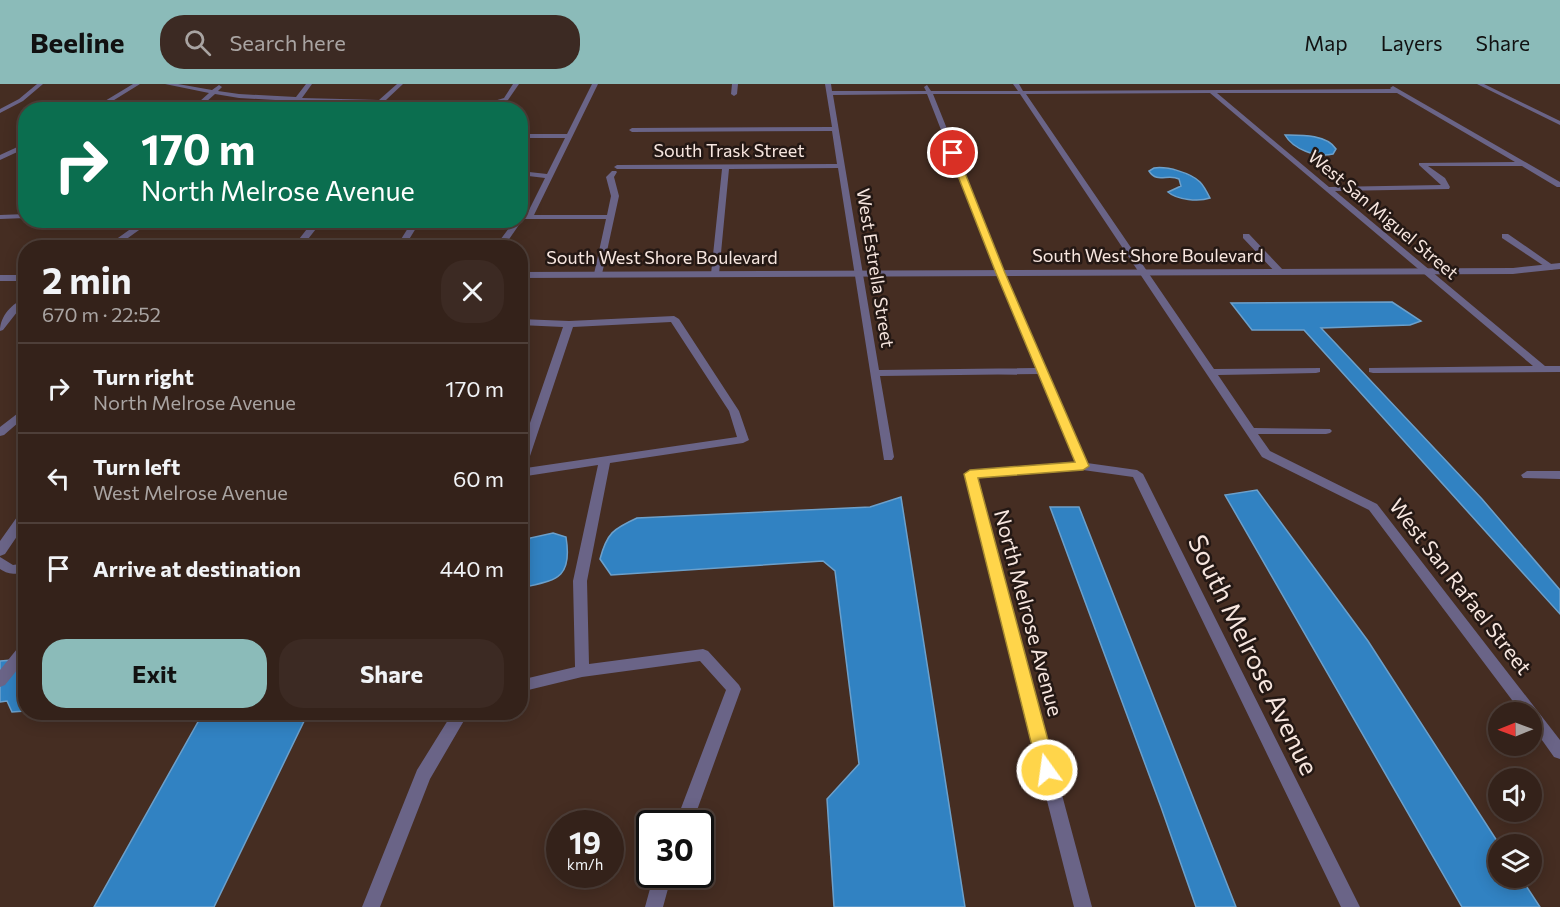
<!DOCTYPE html>
<meta charset="utf-8">
<style>
:root{--surface:#34221a;--page:#3c2a23;--text:#f1f3f6;--muted:#a9a4a2;--line:#4e3f39;--accent:#8bbbb9}
body{margin:0;font-family:Commissioner,sans-serif;background:var(--page);color:var(--text);height:100vh;display:flex;flex-direction:column;font-size:22px;white-space:nowrap}
*{box-sizing:border-box;margin:0}
p{font-size:20px;color:var(--muted)}
.icon{flex:none;width:33px;height:33px;fill:none;stroke:currentColor;stroke-width:2;stroke-linecap:round;stroke-linejoin:round}
.map{position:relative;flex:1;overflow:hidden}
.panel{position:absolute;left:18px;top:156px;width:510px;height:480px;display:flex;flex-direction:column;background:var(--surface);border-radius:24px;box-shadow:0 3px 15px #0003,0 0 0 2px var(--line)}
.panel>*{flex:none}
.hud{position:absolute;left:18px;top:18px;width:510px;height:126px;border-radius:24px;box-shadow:0 3px 15px #0003,0 0 0 2px var(--line);background:#0b6e4f;color:#fff;overflow:hidden}
.needle{width:39px;rotate:269deg}
.fabs{position:absolute;left:1488px;top:618px;display:grid;gap:12px}
.fabs a{display:grid;place-items:center;width:54px;height:54px;border-radius:50%;background:var(--surface);box-shadow:0 3px 15px #0003,0 0 0 2px var(--line);font-size:30px}
.speed{position:absolute;left:546px;top:726px;display:flex;gap:12px;font-size:30px;font-weight:700;text-align:center}
.speed>*{display:grid;place-content:center;width:78px;height:78px;border-radius:50%;background:var(--surface);box-shadow:0 3px 15px #0003,0 0 0 2px var(--line);line-height:1}
.speed small{font-size:15px;font-weight:400}
.speed .limit{border:3px solid #111;border-radius:9px;background:#fff;color:#111}
.pin{position:absolute;display:grid;place-items:center;width:51px;height:51px;color:#fff;margin:-26px;border:3px solid #fff;border-radius:50%;box-shadow:0 2px 6px #0007}
.me{position:absolute;width:66px;margin:-33px;rotate:346deg;stroke-linejoin:round;filter:drop-shadow(0 0 4px #0008)}
.turn{display:flex;align-items:center;gap:21px;height:126px;padding:0 24px;font-size:27px}
.turn .icon{width:78px;height:78px;stroke-width:2.5}
.turn b{display:block;font-size:42px;line-height:51px}
.round{display:grid;place-items:center;flex:none;width:63px;height:63px;border-radius:24px;background:var(--page)}
.head{display:flex;align-items:center;justify-content:space-between;height:102px;padding:0 24px}
h1{font-size:36px;font-weight:700;line-height:45px}
.primary-button{display:flex;gap:12px;margin-top:auto;padding:12px 24px}
.primary-button a{flex:1;height:69px;border-radius:24px;background:var(--accent);color:#111;font-size:24px;font-weight:700;line-height:69px;text-align:center}
.primary-button a+a{background:var(--page);color:var(--text)}
ul{padding:0;list-style:none}
li{display:flex;align-items:center;gap:18px;height:90px;padding:0 24px;border-top:2px solid var(--line)}
li div{flex:1}
li b{display:block;font-size:22px}
li em{font-style:normal}
header{display:flex;align-items:center;gap:36px;box-sizing:border-box;height:84px;padding:0 30px;background:var(--accent);color:#111}
header strong{font-size:28px}
nav{display:flex;gap:33px;margin-inline-start:auto;font-size:21px}
.search{width:420px;height:54px;background:var(--page);display:flex;align-items:center;gap:15px;box-sizing:border-box;padding:0 21px;border-radius:24px;color:var(--muted);font-size:22px}
.map>svg:first-child{display:block}
</style>
<header>
<strong>Beeline</strong>
<div class="search"><svg class="icon" aria-label="search" viewBox="0 0 24 24"><circle cx="10" cy="10" r="6"/><path d="M15 15l6 6"/></svg>Search here</div>
<nav><a>Map</a><a>Layers</a><a>Share</a></nav>
</header>
<div class="map">
<svg width="1560" height="823" viewBox="0 0 1560 823">
<rect width="100%" height="100%" fill="#452d22"/>
<path fill="#3182c2" stroke="#6ca0cb" stroke-width="1.5" d="M1285,51C1300,51 1327,50 1336,65L1333,70C1316,74 1293,65 1285,51Z
M1154,84C1167,82 1191,89 1200,98C1203,101 1208,110 1210,114C1199,118 1177,116 1168,108L1181,102L1179,95C1168,89 1157,100 1149,87Z
M1392,218L1421,237L1410,241L1321,244L1482,415L1560,506V530L1304,246H1252L1231,219Z
M1257,406L1368,557L1499,760L1498,794H1521L1540,823H1462L1225,411Z
M901,413L965,823H834L827,715L859,680L835,487L823,477L611,491L600,475C607,449 613,445 637,434L870,423Z
M1050,423H1079L1236,823H1196L1161,723Z
M553,449L566,453C573,496 555,496 521,504V456Z
M25,575V627L12,628L7,617L0,618V577Z
M203,629H308L214,823H94Z"/>
<g fill="none" stroke-linecap="round" stroke-linejoin="round">
<path fill="#6a6487" fill-rule="evenodd" d="M37,0H43L23,17L0,29V25L19,15Z
M133,0H140L98,26H90Z
M165,0H178L212,6L219,1L222,3L218,7L239,10L296,13L306,0H312L302,14L379,16L397,0H403L386,16L494,17L504,14L513,0H519L508,16L495,21L382,20L377,24L374,22L376,20L299,17L286,26H278L292,17L239,14L215,10L197,26H190L209,9Z
M592,0H598L534,131H607L611,112L606,93L612,87H616L617,88L614,93L619,112L602,190L598,193L594,190L606,135H523L503,164H494L515,136H520V131L528,128L545,94L520,91V87L547,90L565,54H520V50H567Z
M732,0H738L737,10L734,12L731,10Z
M825,0H831L832,7H926L924,3L927,1L931,7H1018L1013,0H1019L1023,7L1391,5L1390,4L1393,2L1560,98V103H1557L1522,82H1428L1445,94L1450,103L1449,105L1335,107L1545,282H1560V288L1373,289L1369,288V284L1533,282L1210,9L1026,10L1214,285L1320,284V288L1316,289L1218,291L1254,344L1330,345L1332,347L1330,349L1326,350H1258L1270,367L1377,420L1560,656V675L1554,673L1532,642V628H1521L1369,426L1262,373L1020,10H933L1005,189L1087,379L1137,386L1143,390L1360,823H1341L1133,393L1083,386L977,393L1092,823H1074L964,390L970,386L1076,379L1039,290L880,292L894,373L892,376H884L838,84L729,85L719,190L715,193L711,190L722,85H617L614,83L617,81L837,80L832,47L632,48L629,46L632,44L832,43ZM1217,9H1397L1515,78L1419,79V81L1441,101L1329,103ZM927,10L997,189L1036,284L879,286L833,11Z
M1477,0H1484L1560,37V41Z
M26,59V64L0,76V71Z
M26,130V134L0,135V131Z
M143,136H153L114,164H104Z
M314,136H323L301,164H292Z
M413,136H421L405,162H399L398,160Z
M1243,150H1249L1283,186V190H1277L1243,154Z
M1502,150H1508L1557,184L1550,186L1502,154Z
M26,214V221L21,223L3,246L0,247C0,232 12,219 26,214Z
M674,232L679,235L739,327L749,356L743,359L610,379L587,497L589,580L703,565L708,567L739,601L741,605L692,740H675L726,606L700,577L582,593L520,608V596L575,583L573,497L598,381L520,393V368L563,243L520,241V235L569,237ZM671,238L729,327L737,353L526,384L573,243Z
M26,323V332L4,351L0,352V343Z
M1527,387H1560V395L1523,394L1521,391Z
M26,425V439L5,470L0,472V457L22,426Z
M0,473L13,481L26,479V489C15,490 9,491 0,485Z
M26,558V575L5,601L0,603V586L21,560Z
M453,628H469L430,695L380,823H362L417,686Z
M654,790H672L663,823H645Z"/>
<path fill="#6a6487" fill-rule="evenodd" d="M1560,179V185L1513,190L520,194V188L1513,184Z
M0,191H26V197H0Z"/>
</g>
<path fill="#ffd54a" stroke="#a68a30" stroke-width="1.5" d="M953,66L957,69L1005,189L1089,382L1083,386L978,394L1056,686L1054,692L1047,695L1041,692L1038,686L964,390L970,386L1075,378L996,189L949,69Z"/>
<g text-anchor="middle" stroke-width="5" stroke-linejoin="round" paint-order="stroke">
<g font-size="18" fill="#f7e6df" stroke="#241814">
<text x="729" y="73">South Trask Street</text>
<text transform="translate(1383 131) rotate(40)" y="6">West San Miguel Street</text>
<text x="1148" y="178">South West Shore Boulevard</text>
<text x="662" y="180">South West Shore Boulevard</text>
<text transform="translate(875 184) rotate(81)" y="6">West Estrella Street</text>
</g>
<g font-size="21" fill="#f7e6df" stroke="#241814">
<text transform="translate(1460 503) rotate(52)" y="7">West San Rafael Street</text>
<text transform="translate(1028 529) rotate(75)" y="7">North Melrose Avenue</text>
</g>
<g font-size="26" fill="#f7e6df" stroke="#241814">
<text transform="translate(1253 571) rotate(64)" y="9">South Melrose Avenue</text>
</g>
</g>
</svg>
<div class="fabs">
<a><svg class="needle" viewBox="-14 -14 28 28"><path d="M0-13l5 13h-10z" fill="#e53935"/><path d="M0 13l5-13h-10z" fill="#a9a4a2"/></svg></a>
<a><svg class="icon" aria-label="sound" viewBox="0 0 24 24"><path d="M4 9h4l5-4v14l-5-4H4zM17 9q2 3 0 6"/></svg></a>
<a><svg class="icon" aria-label="layers" viewBox="0 0 24 24"><path d="M12 4l9 5-9 5-9-5zM3 14l9 5 9-5"/></svg></a>
</div>
<div class="speed"><div>19<small>km/h</small></div><div class="limit">30</div></div>
<div class="pin" style="left:953px;top:69px;background:#d93025"><svg class="icon" aria-label="arrive" viewBox="0 0 24 24"><path d="M6 21V4h12l-3 4 3 4H6"/></svg></div>
<svg class="me" style="left:1047px;top:686px" viewBox="-20 -20 40 40"><circle r="17" fill="#ffd54a" stroke="#fff" stroke-width="3"/><path d="M0-11L8 9 0 5-8 9z" fill="#fff"/></svg>
<div class="hud">
<div class="turn"><svg class="icon" aria-label="right" viewBox="0 0 24 24"><path d="M7 20v-9h11M14 6l5 5-5 5"/></svg><div><b>170 m</b>North Melrose Avenue</div></div>
</div>
<section class="panel">
<div class="head"><div><h1>2 min</h1><p>670 m · 22:52</p></div><a class="round"><svg class="icon" aria-label="close" viewBox="0 0 24 24"><path d="M6 6l12 12M18 6L6 18"/></svg></a></div>
<ul>
<li><svg class="icon" aria-label="right" viewBox="0 0 24 24"><path d="M7 20v-9h11M14 6l5 5-5 5"/></svg><div><b>Turn right</b><p>North Melrose Avenue</p></div><em>170 m</em></li>
<li><svg class="icon" aria-label="left" viewBox="0 0 24 24"><path d="M17 20v-9H6M10 6l-5 5 5 5"/></svg><div><b>Turn left</b><p>West Melrose Avenue</p></div><em>60 m</em></li>
<li><svg class="icon" aria-label="arrive" viewBox="0 0 24 24"><path d="M6 21V4h12l-3 4 3 4H6"/></svg><div><b>Arrive at destination</b></div><em>440 m</em></li>
</ul>
<div class="primary-button"><a>Exit</a><a>Share</a></div>
</section>
</div>
